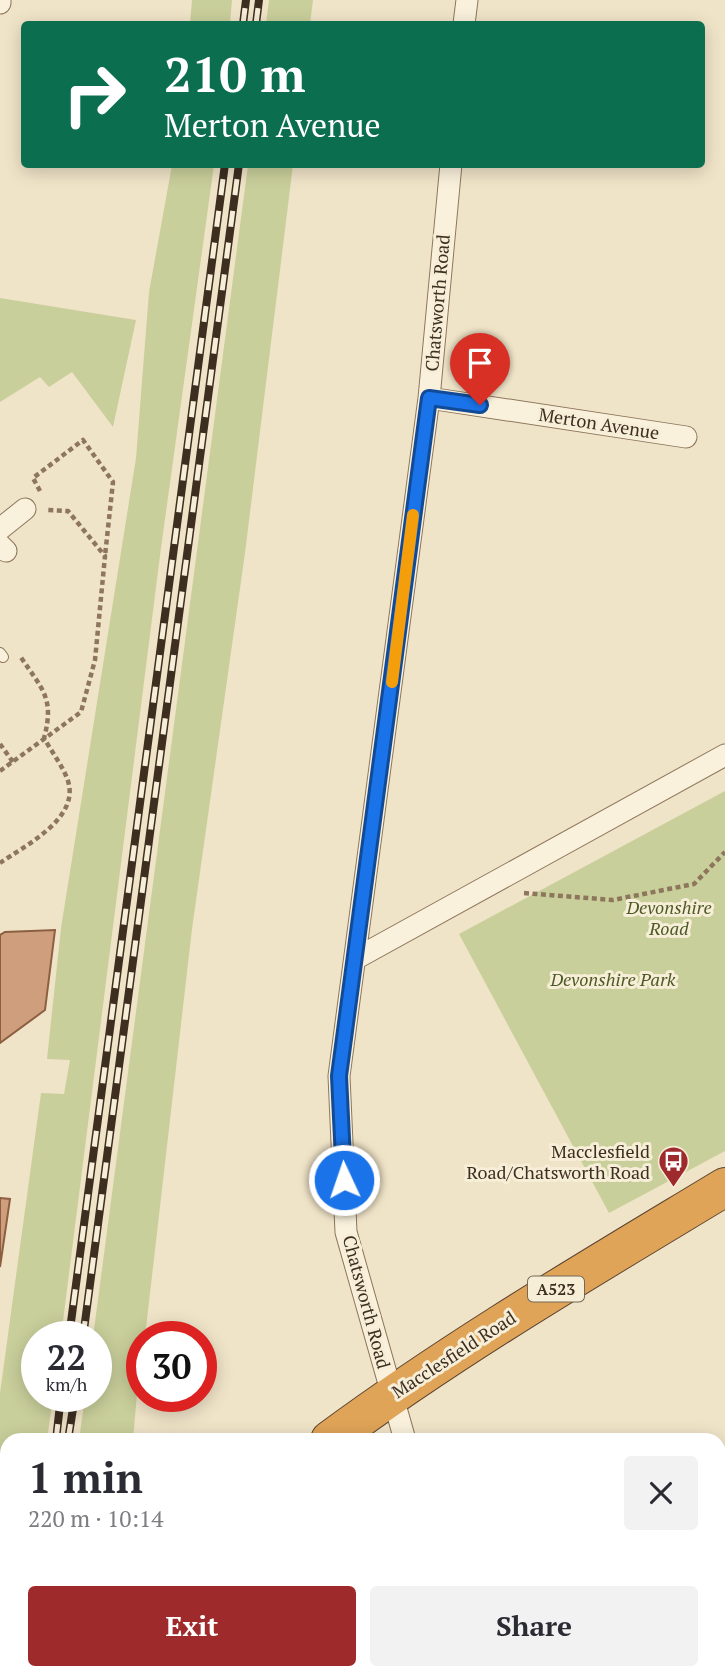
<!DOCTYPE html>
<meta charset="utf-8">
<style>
:root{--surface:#fff;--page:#f2f2f3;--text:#2b2b33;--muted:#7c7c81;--accent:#9e2a2b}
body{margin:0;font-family:"PT Serif",serif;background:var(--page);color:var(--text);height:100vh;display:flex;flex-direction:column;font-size:26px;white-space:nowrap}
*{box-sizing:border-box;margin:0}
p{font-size:23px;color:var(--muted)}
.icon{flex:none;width:38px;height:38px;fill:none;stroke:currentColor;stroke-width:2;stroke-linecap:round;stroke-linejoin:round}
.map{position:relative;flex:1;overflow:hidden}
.details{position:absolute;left:0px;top:1433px;width:726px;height:247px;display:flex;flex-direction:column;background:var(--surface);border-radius:21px 21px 0 0;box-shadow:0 4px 18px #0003}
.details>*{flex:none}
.guide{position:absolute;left:21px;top:21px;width:684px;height:147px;border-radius:7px;box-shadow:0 4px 18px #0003;background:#0b6e4f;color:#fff;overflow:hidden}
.speed{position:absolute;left:21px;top:1321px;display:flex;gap:14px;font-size:35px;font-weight:700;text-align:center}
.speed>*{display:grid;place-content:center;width:91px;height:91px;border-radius:50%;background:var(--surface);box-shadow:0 4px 18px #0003;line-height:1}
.speed small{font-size:18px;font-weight:400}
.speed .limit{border:10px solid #d22;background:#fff;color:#111}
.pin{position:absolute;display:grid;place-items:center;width:60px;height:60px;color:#fff;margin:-72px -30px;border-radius:50% 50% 50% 0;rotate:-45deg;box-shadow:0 0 7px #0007}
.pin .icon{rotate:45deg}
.me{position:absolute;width:77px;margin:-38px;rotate:357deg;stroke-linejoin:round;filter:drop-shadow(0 0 5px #0008)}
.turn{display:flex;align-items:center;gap:24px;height:147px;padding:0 28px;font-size:32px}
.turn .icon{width:91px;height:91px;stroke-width:2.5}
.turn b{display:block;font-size:49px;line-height:60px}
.round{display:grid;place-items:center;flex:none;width:74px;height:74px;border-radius:7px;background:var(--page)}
.head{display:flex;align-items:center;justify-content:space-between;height:119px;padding:0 28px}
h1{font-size:42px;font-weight:600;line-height:52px}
.action{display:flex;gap:14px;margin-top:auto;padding:14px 28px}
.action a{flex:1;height:80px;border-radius:7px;background:var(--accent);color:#fff;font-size:28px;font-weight:600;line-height:80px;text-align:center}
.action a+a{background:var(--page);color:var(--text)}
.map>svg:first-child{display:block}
</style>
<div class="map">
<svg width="725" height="1679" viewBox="0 0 725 1679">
<rect width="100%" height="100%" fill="#f0e4c8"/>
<path fill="#c9cf9b" d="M192,0H232L230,24H190Z
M269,0H313L310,24H266Z
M172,165H214L161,548L61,1337H37V1396L53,1397L47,1440H7V1673L0,1679V1393L41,1093L64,1094L70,1060L47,1059L61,928L136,458L149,292Z
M248,165H293L245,553L192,929L145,1337H142L133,1440H79L85,1397L96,1396V1337H93Z
M0,298L136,320L113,427L72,372L49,387L40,377L0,402Z
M725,791V1151L609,1213L459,934Z"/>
<path fill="#cf9f7d" stroke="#8d5f41" stroke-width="2" d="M55,930L45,1010L0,1043V935L5,932Z
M0,1198L10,1199L0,1267Z"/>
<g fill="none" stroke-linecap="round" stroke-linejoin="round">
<defs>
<path id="lane" d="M0,653L3,657"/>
<path id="street" d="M0,3V0
M464,24L467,0
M429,398L686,437
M0,529L25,509
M0,545L6,551
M355,959L725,755
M405,1440L346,1232L339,1076L429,398L451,164
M719,1546L725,1543
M482,1673L484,1679"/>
<path id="highway" d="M330,1440C456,1347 591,1268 725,1187
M9,1679L17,1673"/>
</defs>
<use href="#lane" stroke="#8d765c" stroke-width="12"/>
<use href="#street" stroke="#8d765c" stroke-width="23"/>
<use href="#highway" stroke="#5b4430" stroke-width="40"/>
<path stroke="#8d765c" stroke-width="4.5" stroke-dasharray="5 3.5" stroke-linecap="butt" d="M40,491L33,478L83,440L113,482L105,556
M0,744L13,762
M0,771L81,712L95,660L105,556L68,511L46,510
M0,863C24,846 80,819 68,781C63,766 51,751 44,738C55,698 42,689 20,656
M524,893L613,900L694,884L725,852"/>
<use href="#lane" stroke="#faf1dc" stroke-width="10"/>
<use href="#street" stroke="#faf1dc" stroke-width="21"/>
<use href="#highway" stroke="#e0a458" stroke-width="38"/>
<defs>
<path id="rail" d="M243,24L246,0
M256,24L259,0
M69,1337L225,164
M83,1337L239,164
M56,1440L61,1396
M68,1440L75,1396
M23,1679L24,1673
M36,1679L37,1673"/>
</defs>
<use href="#rail" stroke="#3d2e20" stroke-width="8"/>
<use href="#rail" stroke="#f7eed8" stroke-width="5" stroke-dasharray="16" stroke-linecap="butt"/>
</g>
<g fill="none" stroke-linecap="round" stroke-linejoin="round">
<defs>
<path id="route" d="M344,1180L339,1076L429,398L480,405"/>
</defs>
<use href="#route" stroke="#114b97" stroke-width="18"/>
<use href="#route" stroke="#1a73e8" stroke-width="12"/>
<path stroke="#f59e0b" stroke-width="12" d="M392,682L413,515"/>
</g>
<defs>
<symbol id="bus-pin" viewBox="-11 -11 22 30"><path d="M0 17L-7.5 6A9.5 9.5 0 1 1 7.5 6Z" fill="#9e2a2b" stroke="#f7eed8"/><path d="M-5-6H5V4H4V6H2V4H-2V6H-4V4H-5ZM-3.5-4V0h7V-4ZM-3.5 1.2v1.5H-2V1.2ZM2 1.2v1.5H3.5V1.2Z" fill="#fff"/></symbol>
</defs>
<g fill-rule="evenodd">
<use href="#bus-pin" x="656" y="1144" width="35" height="47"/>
</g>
<g text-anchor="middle" stroke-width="6" stroke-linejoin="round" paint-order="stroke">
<rect fill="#f7eed8" stroke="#756857" stroke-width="2" x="528" y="1276.5" width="56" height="25" rx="5"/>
<g font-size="16" font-weight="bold" fill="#3d2e20">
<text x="556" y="1295">A523</text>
</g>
<g font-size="18" fill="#3d2e20" stroke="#f7eed8">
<text transform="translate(438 303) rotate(-85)" y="6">Chatsworth Road</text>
<text transform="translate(599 424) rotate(9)" y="6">Merton Avenue</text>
<text transform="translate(366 1302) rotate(75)" y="6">Chatsworth Road</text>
<text transform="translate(454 1355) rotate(-33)" y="6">Macclesfield Road</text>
</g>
<g font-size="18" font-style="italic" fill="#4d5a26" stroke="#f7eed8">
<text x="669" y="914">Devonshire<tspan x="669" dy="21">Road</tspan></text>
<text x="613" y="986">Devonshire Park</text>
</g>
<g font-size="18" fill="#3d2e20" stroke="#f7eed8" text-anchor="end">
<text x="650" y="1158">Macclesfield<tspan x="650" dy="21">Road/Chatsworth Road</tspan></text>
</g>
</g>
</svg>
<div class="speed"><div>22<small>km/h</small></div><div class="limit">30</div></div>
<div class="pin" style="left:480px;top:405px;background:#d93025"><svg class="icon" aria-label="arrive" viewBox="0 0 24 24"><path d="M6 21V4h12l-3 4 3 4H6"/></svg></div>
<svg class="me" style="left:344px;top:1180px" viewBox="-20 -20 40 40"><circle r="17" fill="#1a73e8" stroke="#fff" stroke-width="3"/><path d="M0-11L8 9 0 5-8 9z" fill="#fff"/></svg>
<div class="guide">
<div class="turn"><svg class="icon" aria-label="right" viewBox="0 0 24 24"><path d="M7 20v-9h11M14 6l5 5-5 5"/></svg><div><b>210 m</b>Merton Avenue</div></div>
</div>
<section class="details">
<div class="head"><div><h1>1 min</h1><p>220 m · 10:14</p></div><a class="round"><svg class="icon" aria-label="close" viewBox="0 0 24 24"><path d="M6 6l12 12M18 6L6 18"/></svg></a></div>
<div class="action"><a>Exit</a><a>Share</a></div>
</section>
</div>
